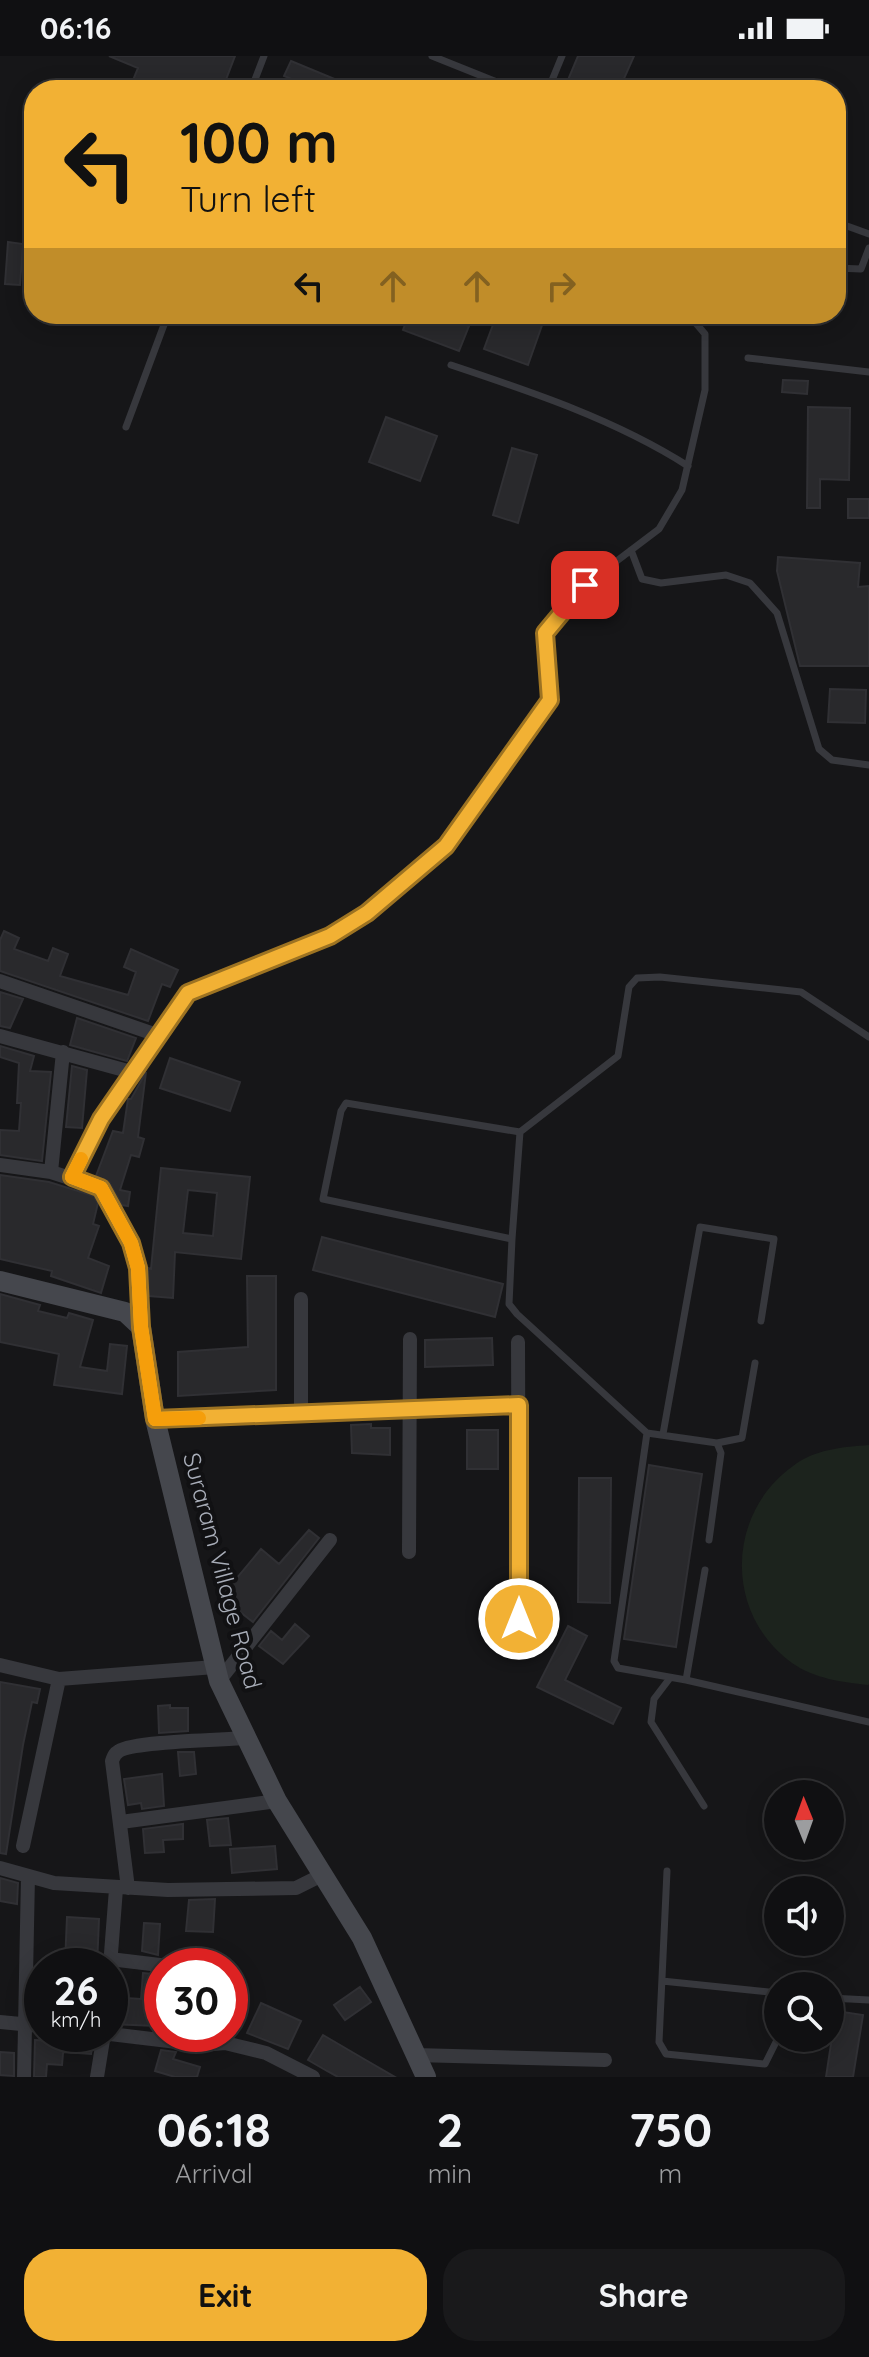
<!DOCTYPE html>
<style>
:root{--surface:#101012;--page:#19191b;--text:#f1f3f6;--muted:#9c9d9f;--line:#303032;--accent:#f2b134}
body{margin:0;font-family:Quicksand,sans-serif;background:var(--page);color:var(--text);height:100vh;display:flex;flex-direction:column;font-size:30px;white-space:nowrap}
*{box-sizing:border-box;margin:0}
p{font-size:26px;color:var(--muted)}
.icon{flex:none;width:44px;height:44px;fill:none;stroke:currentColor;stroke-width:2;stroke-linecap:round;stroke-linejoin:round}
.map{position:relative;height:2021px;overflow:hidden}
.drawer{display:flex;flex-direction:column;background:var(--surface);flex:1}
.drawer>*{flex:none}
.guide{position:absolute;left:24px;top:24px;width:822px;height:244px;border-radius:32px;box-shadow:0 4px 20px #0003,0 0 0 2px var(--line);background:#f2b134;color:#111;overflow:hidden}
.needle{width:52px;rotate:359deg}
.fabs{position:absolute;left:764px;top:1724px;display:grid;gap:16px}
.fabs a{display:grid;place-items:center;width:80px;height:80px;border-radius:50%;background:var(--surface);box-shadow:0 4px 20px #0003,0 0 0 2px var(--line);font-size:40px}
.speed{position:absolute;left:24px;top:1892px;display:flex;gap:16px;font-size:40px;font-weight:700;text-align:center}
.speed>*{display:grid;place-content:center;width:104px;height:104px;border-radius:50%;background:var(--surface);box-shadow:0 4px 20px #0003,0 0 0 2px var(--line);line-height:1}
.speed small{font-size:20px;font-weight:400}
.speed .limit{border:12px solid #d22;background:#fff;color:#111}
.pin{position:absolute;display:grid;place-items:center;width:68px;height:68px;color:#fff;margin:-34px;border-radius:16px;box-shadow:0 4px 12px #0006}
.me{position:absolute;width:88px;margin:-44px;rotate:0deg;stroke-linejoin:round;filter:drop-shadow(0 0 6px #0008)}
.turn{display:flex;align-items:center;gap:28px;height:168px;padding:0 24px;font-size:36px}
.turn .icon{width:104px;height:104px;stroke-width:2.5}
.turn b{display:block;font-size:56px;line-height:68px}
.lanes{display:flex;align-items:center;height:76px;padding:0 24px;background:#0003;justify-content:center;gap:40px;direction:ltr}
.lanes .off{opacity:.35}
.eta{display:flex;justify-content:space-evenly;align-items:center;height:136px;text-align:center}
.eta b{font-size:48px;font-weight:700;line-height:56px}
.action{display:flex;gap:16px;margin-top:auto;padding:16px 24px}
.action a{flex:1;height:92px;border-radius:32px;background:var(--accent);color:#111;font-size:32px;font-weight:700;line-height:92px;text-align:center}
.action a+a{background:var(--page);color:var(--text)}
.status{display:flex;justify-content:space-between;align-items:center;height:56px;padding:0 40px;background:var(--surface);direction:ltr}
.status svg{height:22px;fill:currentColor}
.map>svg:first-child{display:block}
</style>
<div class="status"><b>06:16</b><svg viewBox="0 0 49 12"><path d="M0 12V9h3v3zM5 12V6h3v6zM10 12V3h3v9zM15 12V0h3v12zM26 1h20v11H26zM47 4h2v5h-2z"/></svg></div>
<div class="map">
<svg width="869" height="2021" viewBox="0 0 869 2021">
<rect width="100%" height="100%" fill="#161618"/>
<path fill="#1c231d" d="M869,1389V1628L868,1629C842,1626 815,1623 792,1607C724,1558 726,1458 793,1410C815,1393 843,1391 869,1389Z"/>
<path fill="#29292c" stroke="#303034" stroke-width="2" fill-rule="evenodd" d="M109,0H235L222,34H129L138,12Z
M578,0H634L619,34H571L565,31Z
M291,5L361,34H319L284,20Z
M8,186L23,188L20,229L5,228Z
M409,258H436L469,270L459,295L403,274Z
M497,258H546L528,309L484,293Z
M783,324L808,325L807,338L782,336Z
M808,351L850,352L849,424L820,423V452H807Z
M386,361L437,380L420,425L369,406Z
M512,392L537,399L518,467L493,459Z
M848,443H869V462H848Z
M778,501L860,507L858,531L869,530V610H800L777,515Z
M830,633L866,634L865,667L828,666Z
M4,875L19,882L14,893L48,905L53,892L68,898L60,920L128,939L136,916L124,911L131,893L178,914L170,931L162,928L148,965L0,915V884Z
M0,936L23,943L10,972L0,970Z
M77,962L136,982L127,1005L70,989Z
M0,990L34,1000L30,1015L51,1016L42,1105L0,1099V1074L19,1075L21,1047H17L19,1007L0,1001Z
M170,1002L240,1026L230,1055L160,1032Z
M72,1010L87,1014L82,1072L66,1071Z
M146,1016L138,1081L144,1083L139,1101L131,1099L120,1134L130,1136L128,1150L122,1149L109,1126L96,1120L113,1075L123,1077L128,1043H131Z
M161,1112L250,1121L241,1203L175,1196L173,1242L149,1240L148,1212L151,1213ZM188,1134L217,1137L213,1180L183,1177Z
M0,1119L49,1126L94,1140L98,1147L93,1168L99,1170L88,1202L109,1210L101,1237L51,1220L52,1215L0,1203Z
M322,1181L503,1228L495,1261L313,1214Z
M247,1220H276V1334L178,1340V1296L248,1291Z
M0,1238L40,1249L38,1255L67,1262L69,1257L93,1264L80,1311L107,1315L110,1288L127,1290L122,1338L54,1329L59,1298L0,1286Z
M492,1282L493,1309L425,1311V1284Z
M371,1368V1372H390V1399L352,1397L351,1369Z
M467,1374H498V1413H467Z
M649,1409L702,1418L676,1591L624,1583Z
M579,1422H611L610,1547L578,1546Z
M309,1474L319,1482L253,1566L221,1541L261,1493L279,1508Z
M295,1568L309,1580L283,1608L259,1590L271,1575L282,1584Z
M568,1570L587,1580L565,1624L621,1652L613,1668L537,1631Z
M0,1626L40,1633L37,1647L32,1646L23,1689L6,1798L0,1797Z
M170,1649V1652H188V1675L159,1677L158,1650Z
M178,1696H194L196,1718L180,1720Z
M162,1718L164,1750L142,1753L141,1747L128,1749L124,1723Z
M228,1762L231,1789L210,1790L207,1764Z
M183,1768V1783L163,1784L164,1796L145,1797L143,1773Z
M275,1790L277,1813L232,1817L230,1793Z
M0,1822L18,1827L17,1848L0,1845Z
M215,1843L213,1876L186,1875L189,1844Z
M67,1861L99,1863L97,1910L65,1908Z
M144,1867L160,1868L158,1899L142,1895Z
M143,1917L162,1919L156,1970L110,1968L111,1941L141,1943Z
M360,1931L371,1946L345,1964L334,1949Z
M261,1947L301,1965L288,1993L247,1977Z
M836,1955L863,1959L853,2021H826Z
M66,1978H94L91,1998L65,1996Z
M323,1979L364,2003L395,2021H338L327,2015L308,2004Z
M35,1984L64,1986L62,2009L47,2008L46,2021H34Z
M161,1994L176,1996L173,2003L200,2011L197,2021H175L155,2015Z
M0,1996L14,1997V2020L0,2019Z"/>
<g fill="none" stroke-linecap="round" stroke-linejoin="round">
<path stroke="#37383d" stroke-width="7" d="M432,0L517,34
M251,34L264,0
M548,34L562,0
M836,166L869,178
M836,212L861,213L869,192
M748,302L869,316
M451,309C532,336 616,364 688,410
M126,371L168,258
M631,494L642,523L661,527L726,519L750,527L777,557L819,693L832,704L869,709
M160,979L188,937L330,880L367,857L446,790L550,644L545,577L585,529L659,473L682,434L705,334V278L688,258
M520,1076L346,1047L341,1055L323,1143L512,1183L509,1248L517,1258L647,1377L717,1387L721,1397L709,1484
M512,1183L520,1076L618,1000L629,931L637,922L660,921L801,936L869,981
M647,1377L614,1605L618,1612L686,1624L705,1514
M663,1378L700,1171L774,1183L761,1265
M717,1387L742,1382L755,1307
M670,1622L654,1643L651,1666L704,1750
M686,1624L869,1666
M667,1815L659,1986L666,1998L765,2008L778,1982
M662,1925L778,1937
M830,1942L869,1944"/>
<path stroke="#37383d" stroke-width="14" d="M0,925L160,980L101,1063L72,1121
M0,980L135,1017
M0,1109L51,1116L101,1132L131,1187L138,1212L141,1271
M51,1116L63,996
M301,1243V1358
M518,1286L519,1563
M155,1363L519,1349
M409,1496L410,1283
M0,1609L59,1623L215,1611
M219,1625L330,1484
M121,1766L277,1745
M23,1790L59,1623
M0,1812L54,1827L168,1834L296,1832L322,1819
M128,1832L112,1705C114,1700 114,1698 119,1695C134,1685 222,1684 246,1682
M110,1903L168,1910
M110,1910L116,1833
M0,1966L42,1970
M110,1978L202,1989L225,1987L266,1997L313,2021
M415,1999L605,2004
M24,2021L28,1820
M97,2021L104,1978"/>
<path stroke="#45474d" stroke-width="20" d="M0,1225L125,1256L141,1271L155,1363L219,1625L277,1745L362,1882L426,2021"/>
</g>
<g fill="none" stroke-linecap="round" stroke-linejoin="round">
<defs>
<path id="route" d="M519,1563V1349L155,1363L141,1271L138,1212L131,1187L101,1132L72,1121L101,1063L188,937L330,880L367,857L446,790L550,644L545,577L585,529"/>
</defs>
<use href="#route" stroke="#9d7322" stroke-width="20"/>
<use href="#route" stroke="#f2b134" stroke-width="14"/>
<path stroke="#f59e0b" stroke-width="14" d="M81,1103L72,1121L101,1132L131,1187L138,1212L141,1271L155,1363L199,1362"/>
</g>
<g text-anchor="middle" stroke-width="8" stroke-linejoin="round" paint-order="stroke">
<g font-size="24" fill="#a8adb8" stroke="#111113">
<text transform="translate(222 1515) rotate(75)" y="8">Suraram Village Road</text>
</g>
</g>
</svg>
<div class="fabs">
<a><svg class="needle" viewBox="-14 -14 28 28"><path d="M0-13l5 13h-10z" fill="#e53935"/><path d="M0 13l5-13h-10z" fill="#9c9d9f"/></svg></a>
<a><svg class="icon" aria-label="sound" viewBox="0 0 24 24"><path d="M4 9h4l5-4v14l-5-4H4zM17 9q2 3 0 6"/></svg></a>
<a><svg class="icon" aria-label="search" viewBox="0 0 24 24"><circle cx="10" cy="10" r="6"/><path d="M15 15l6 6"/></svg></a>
</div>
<div class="speed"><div>26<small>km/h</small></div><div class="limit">30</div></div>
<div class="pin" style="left:585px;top:529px;background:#d93025"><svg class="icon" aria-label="arrive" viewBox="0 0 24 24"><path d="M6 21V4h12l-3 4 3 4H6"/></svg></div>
<svg class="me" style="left:519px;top:1563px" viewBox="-20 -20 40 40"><circle r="17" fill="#f2b134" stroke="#fff" stroke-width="3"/><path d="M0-11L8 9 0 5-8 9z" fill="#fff"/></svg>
<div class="guide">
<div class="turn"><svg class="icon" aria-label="left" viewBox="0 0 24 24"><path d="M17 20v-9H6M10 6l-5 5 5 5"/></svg><div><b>100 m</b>Turn left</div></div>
<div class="lanes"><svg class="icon" aria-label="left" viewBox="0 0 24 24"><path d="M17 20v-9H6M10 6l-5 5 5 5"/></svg><svg class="icon off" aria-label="ahead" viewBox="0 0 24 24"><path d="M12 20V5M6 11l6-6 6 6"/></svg><svg class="icon off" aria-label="ahead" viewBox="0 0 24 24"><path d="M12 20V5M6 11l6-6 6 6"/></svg><svg class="icon off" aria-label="right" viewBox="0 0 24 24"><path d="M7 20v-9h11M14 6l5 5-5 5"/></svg></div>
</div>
</div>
<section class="drawer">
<div class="eta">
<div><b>06:18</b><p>Arrival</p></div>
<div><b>2</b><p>min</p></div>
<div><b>750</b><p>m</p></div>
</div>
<div class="action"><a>Exit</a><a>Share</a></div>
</section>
